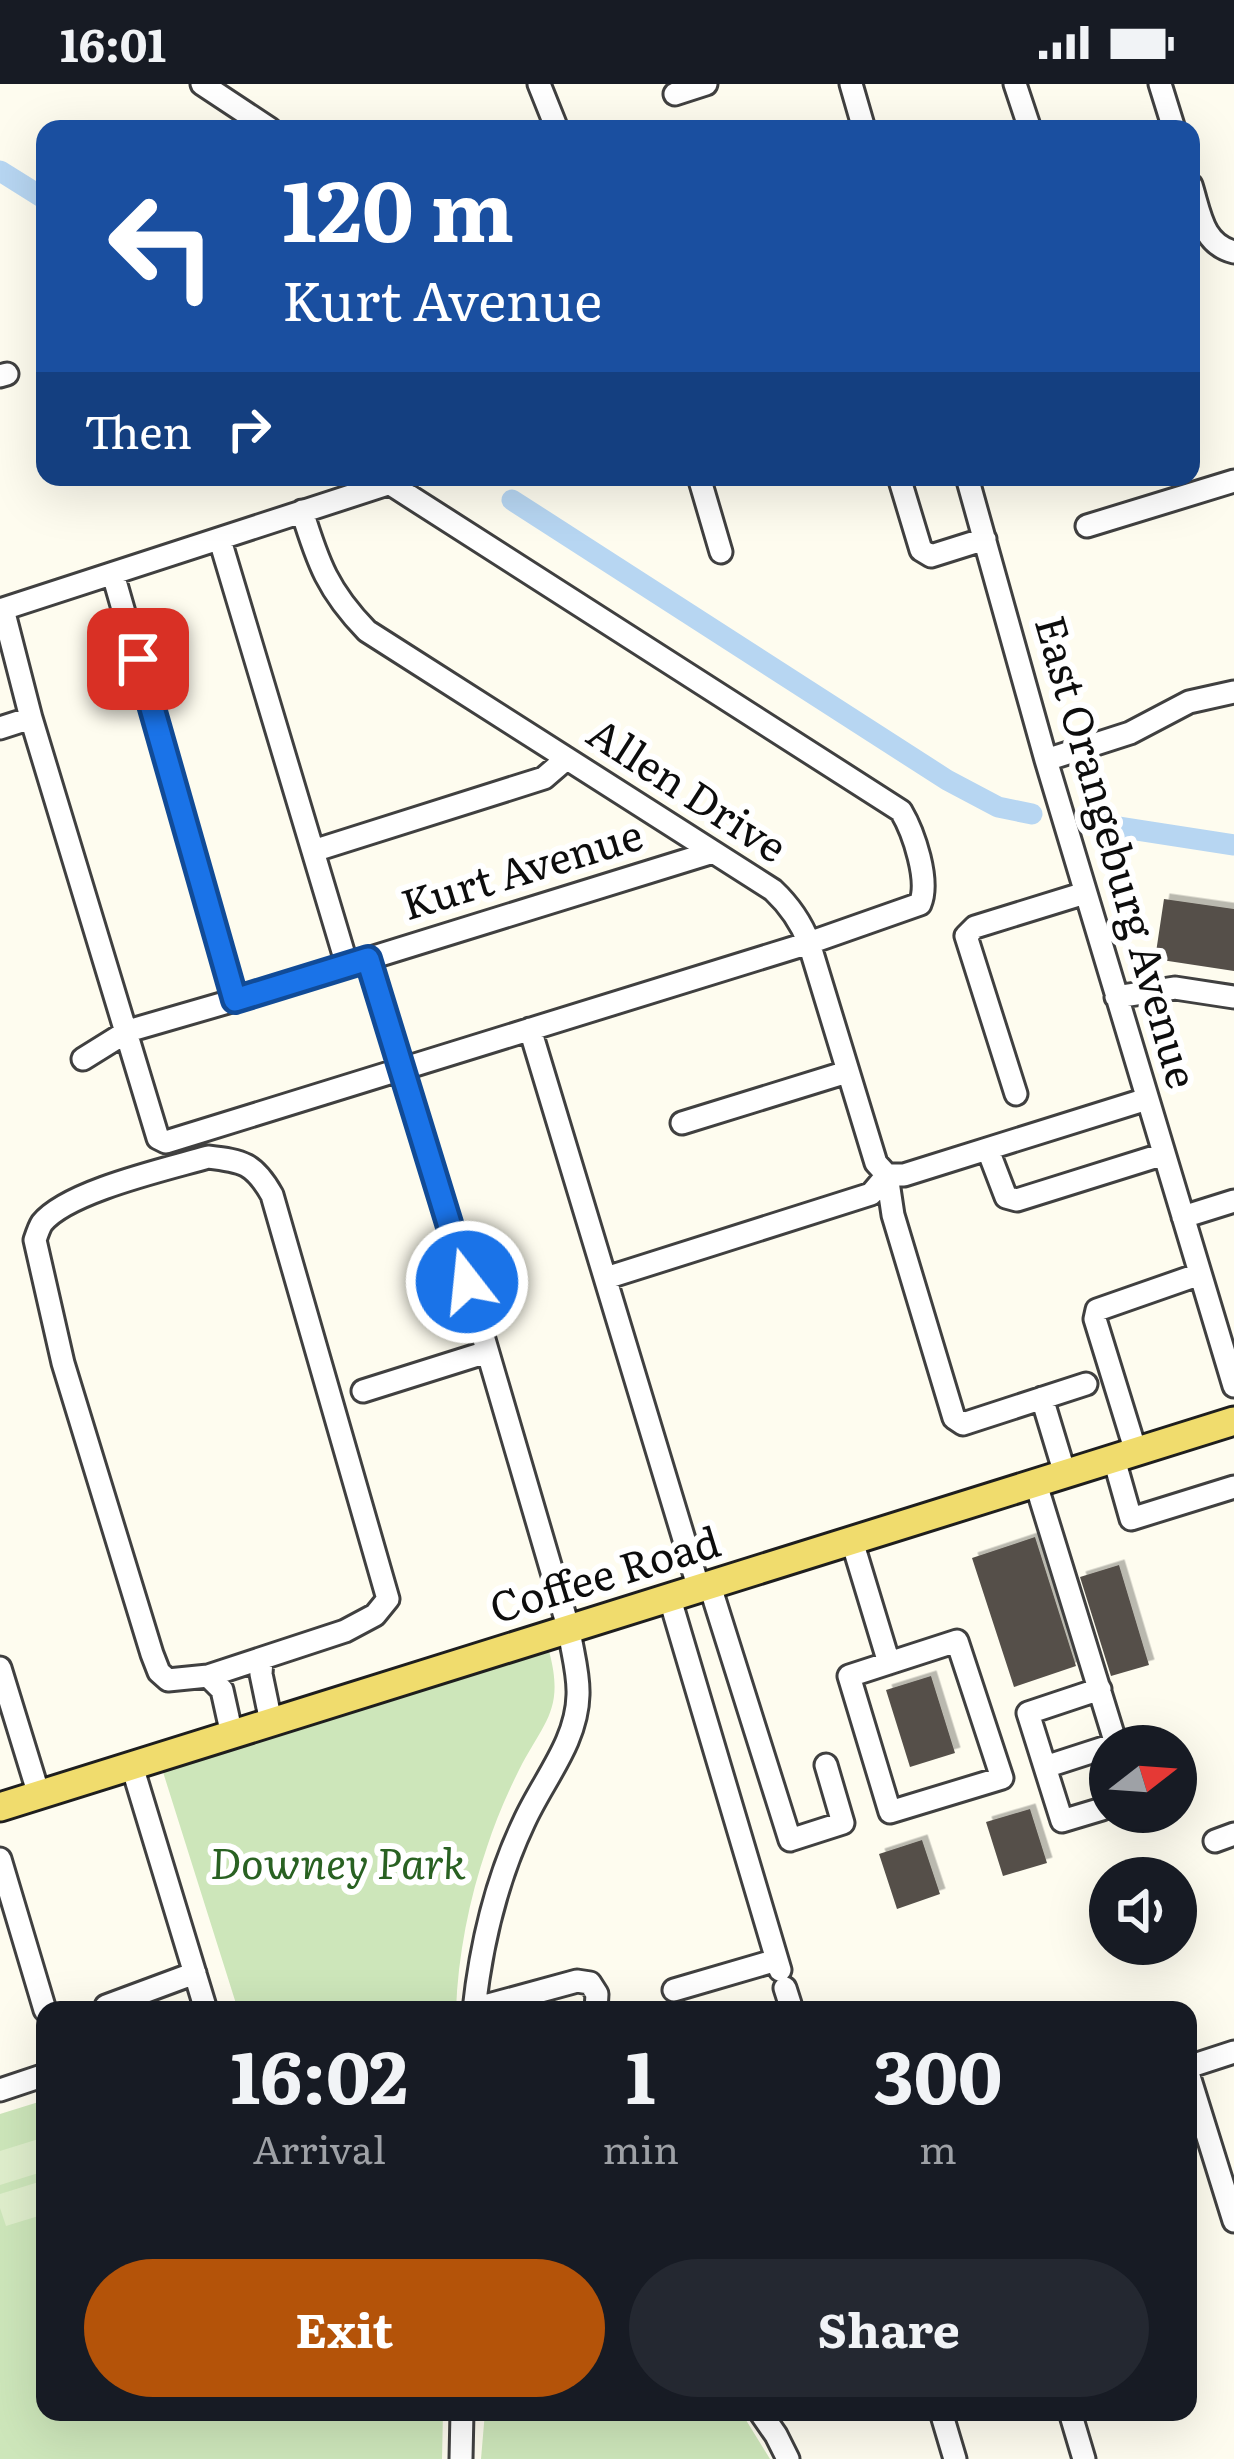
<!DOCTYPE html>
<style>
:root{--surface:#171b24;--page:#242831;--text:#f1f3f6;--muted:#9ea1a6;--accent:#b45309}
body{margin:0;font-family:Literata,serif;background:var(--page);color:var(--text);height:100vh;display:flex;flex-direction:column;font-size:45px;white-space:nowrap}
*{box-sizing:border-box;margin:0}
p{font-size:39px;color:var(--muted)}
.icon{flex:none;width:66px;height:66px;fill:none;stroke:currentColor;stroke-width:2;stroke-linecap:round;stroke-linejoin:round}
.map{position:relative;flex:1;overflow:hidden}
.details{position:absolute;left:36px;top:1917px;width:1161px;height:420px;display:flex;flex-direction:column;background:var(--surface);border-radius:24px;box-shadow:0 12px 48px #0002}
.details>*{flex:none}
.hud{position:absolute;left:36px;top:36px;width:1164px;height:366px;border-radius:24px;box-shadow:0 12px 48px #0002;background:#1a4fa0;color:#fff;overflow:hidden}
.needle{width:78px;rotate:73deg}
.controls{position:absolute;left:1089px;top:1641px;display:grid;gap:24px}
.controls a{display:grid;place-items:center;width:108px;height:108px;border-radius:50%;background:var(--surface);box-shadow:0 12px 48px #0002;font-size:60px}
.pin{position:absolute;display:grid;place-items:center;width:102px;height:102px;color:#fff;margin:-51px;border-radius:24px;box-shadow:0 6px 18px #0006}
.me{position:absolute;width:132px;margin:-66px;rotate:344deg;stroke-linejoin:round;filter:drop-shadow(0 0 9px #0008)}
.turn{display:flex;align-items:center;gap:42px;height:252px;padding:0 48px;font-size:54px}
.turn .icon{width:156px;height:156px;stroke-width:2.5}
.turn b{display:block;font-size:84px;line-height:102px}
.then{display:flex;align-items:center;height:114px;padding:0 48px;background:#0003;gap:24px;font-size:45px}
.eta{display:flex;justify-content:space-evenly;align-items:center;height:204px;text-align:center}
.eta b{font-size:72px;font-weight:700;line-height:84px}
.primary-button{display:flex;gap:24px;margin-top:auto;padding:24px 48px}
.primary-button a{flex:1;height:138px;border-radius:72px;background:var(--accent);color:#fff;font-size:48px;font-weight:700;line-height:138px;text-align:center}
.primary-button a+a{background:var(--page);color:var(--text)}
.status{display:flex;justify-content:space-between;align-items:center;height:84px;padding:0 60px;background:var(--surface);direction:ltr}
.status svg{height:33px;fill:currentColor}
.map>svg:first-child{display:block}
</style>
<div class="status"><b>16:01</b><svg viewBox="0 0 49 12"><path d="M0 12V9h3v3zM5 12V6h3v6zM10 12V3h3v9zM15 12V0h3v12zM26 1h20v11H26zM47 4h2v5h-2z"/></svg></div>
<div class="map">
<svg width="1234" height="2375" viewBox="0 0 1234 2375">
<defs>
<filter id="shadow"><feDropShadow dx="5.5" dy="-5.5" stdDeviation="0" flood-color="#0004"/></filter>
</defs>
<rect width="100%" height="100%" fill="#fefcef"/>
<path fill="#cde6ba" d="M549,1567C565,1626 544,1637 519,1686C507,1710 495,1738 487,1763C469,1815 458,1872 456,1926H238L163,1688Z
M45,2016V2328H443L442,2375H0V2030Z
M485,2328H741L770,2375H481Z"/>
<path fill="#dfeecc" d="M45,2053V2087L0,2101V2067Z
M45,2096V2130L6,2142L0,2124V2110Z"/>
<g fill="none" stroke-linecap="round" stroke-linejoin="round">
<path stroke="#b7d6f2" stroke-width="21" d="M0,87L45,115
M512,416L947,696L998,723L1032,730
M1105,741L1234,761"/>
</g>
<path fill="#55504a" filter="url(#shadow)" d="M1164,815L1234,825V887L1155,875Z
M1035,1453L1076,1582L1014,1603L972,1474Z
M1119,1481L1149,1581L1111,1592L1080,1493Z
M931,1592L955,1669L910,1683L886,1606Z
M1030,1725L1047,1779L1003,1792L986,1738Z
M922,1756L940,1810L897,1825L879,1770Z"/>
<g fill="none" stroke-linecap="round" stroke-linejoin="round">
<defs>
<path id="minor" d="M202,0L270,45
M539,0L557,45
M851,0L864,45
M1015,0L1030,45
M1160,0L1174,45
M675,10L706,0
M1191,101C1200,129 1202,160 1234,168
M0,292L7,290
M699,393L721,468
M899,393L921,466L931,472L985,455
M967,393L1046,676L1234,1302
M302,427C318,479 328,507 367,547L773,806C790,822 801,838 809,859L876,1079L887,1091H904L1147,1015
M1087,442L1234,397
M220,456L347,881
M113,490L235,916
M3,525L31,634L158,1054L166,1058L809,859L920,820C930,797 914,749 901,727L389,399
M0,526L409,393
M0,644L31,634
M1046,676L1130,649L1189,618L1234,608
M313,767L544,694L566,675
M367,875L457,1163L569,1546C572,1567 579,1590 578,1611C577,1658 543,1696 524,1738C496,1797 481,1861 474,1926
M1116,913L1175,904L1234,913
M530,945L699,1505
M83,975L128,947L235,916L713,768
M1016,1010L966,852L975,843L1085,809
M682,1039L847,988
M988,1066L1006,1113L1017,1116L1164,1070
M208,1073C243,1077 254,1079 272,1111L388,1515L375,1531L345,1547L208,1592L168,1596L159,1588L152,1570L63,1279L35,1156C36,1153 40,1142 42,1139C68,1107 167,1085 208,1073Z
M887,1091L893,1131L954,1334L963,1340L1086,1300
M1183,1133L1234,1117
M606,1194L871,1110L887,1091
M363,1307L487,1268
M1042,1314L1065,1390
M1136,1368L1095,1235L1097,1226L1200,1190
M1114,1375L1131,1435L1234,1403
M1036,1400L1116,1660L1045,1683
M852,1457L889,1579L957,1557L1002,1694L890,1728L849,1592L889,1579
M710,1502L790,1756L843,1739L826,1681
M670,1515L780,1886
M262,1575L261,1590L271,1638
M0,1584L39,1711
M208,1592L222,1606L232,1651
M1100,1605L1028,1629L1062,1737L1102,1725
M132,1682L206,1926
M1215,1757L1234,1750
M0,1775L45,1926
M785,1904L792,1926
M674,1906L777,1876
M474,1925L577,1897L590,1899L597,1910L596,1926
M107,1926L106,1922L195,1889
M1188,1983L1234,1968
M1188,1989L1234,2137
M0,2006L45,1991
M760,2328L776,2351L788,2375
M941,2328L955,2375
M1070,2328L1084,2375
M461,2375L462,2328"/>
<path id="major" d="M0,1723L1234,1337"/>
</defs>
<use href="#minor" stroke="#404040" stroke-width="27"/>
<use href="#major" stroke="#1e1e1e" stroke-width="33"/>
<use href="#minor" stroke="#fff" stroke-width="21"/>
<use href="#major" stroke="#f0dc6d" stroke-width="27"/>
</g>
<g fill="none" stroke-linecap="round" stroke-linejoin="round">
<defs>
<path id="route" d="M138,575L235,916L368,875L467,1198"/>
</defs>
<use href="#route" stroke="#114b97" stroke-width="30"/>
<use href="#route" stroke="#1a73e8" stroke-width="21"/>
</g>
<g text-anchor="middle" stroke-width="12" stroke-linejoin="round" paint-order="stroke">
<g font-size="42" fill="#0d0d0d" stroke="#fff">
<text transform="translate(687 706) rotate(33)" y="15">Allen Drive</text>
<text transform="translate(1116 768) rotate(74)" y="15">East Orangeburg Avenue</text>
<text transform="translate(522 786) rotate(-17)" y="15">Kurt Avenue</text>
<text transform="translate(605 1491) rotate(-17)" y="15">Coffee Road</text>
</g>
<g font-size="42" font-style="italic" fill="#296122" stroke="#fff">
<text x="338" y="1795">Downey Park</text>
</g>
</g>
</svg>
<div class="controls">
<a><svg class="needle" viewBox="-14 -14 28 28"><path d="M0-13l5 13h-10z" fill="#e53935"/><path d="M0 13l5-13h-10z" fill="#9ea1a6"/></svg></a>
<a><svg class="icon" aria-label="sound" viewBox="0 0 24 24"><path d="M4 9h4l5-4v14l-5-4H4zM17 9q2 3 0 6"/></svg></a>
</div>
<div class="pin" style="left:138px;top:575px;background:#d93025"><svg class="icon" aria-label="arrive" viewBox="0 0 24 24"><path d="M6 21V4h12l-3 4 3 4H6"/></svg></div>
<svg class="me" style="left:467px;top:1198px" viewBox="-20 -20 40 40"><circle r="17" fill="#1a73e8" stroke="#fff" stroke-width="3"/><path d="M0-11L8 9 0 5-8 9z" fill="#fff"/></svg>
<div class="hud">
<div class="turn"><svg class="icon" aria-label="left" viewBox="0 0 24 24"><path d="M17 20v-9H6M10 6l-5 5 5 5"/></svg><div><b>120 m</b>Kurt Avenue</div></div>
<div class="then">Then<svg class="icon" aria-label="right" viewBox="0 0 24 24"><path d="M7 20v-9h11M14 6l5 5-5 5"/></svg></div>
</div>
<section class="details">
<div class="eta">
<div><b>16:02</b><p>Arrival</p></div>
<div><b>1</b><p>min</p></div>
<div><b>300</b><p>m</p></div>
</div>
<div class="primary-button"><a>Exit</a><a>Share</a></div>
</section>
</div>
